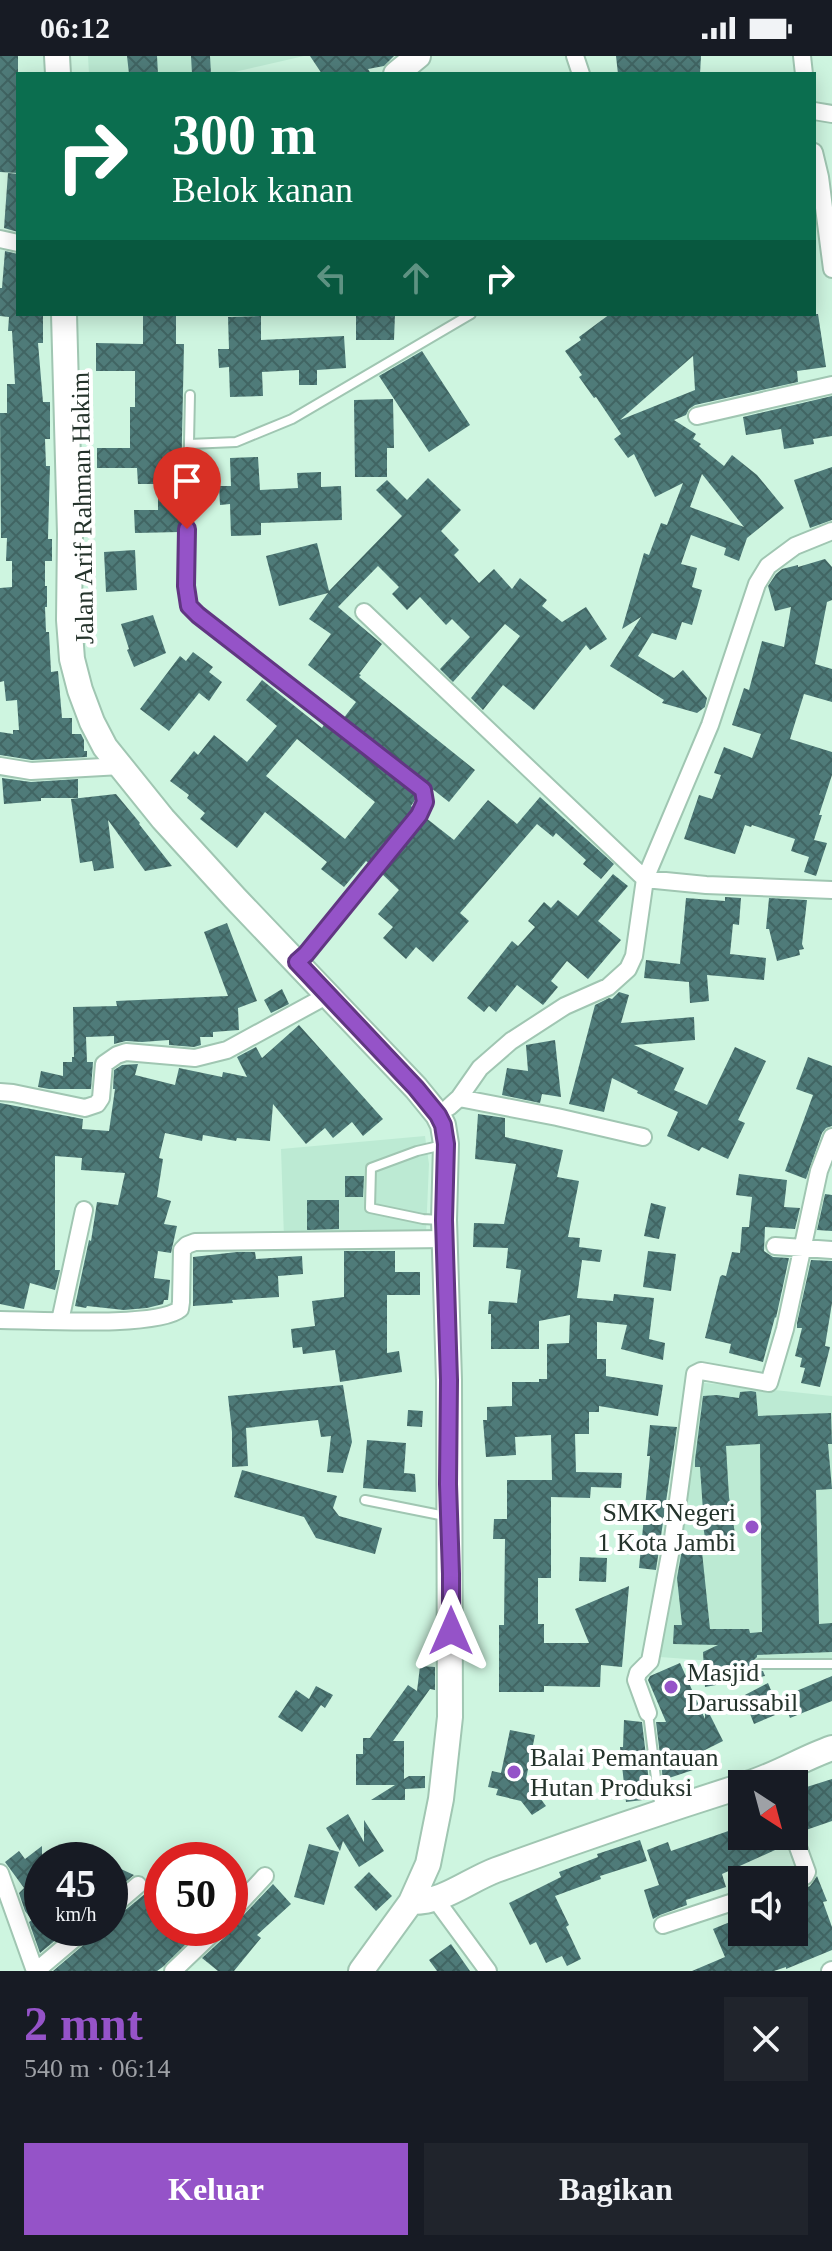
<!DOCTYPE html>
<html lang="id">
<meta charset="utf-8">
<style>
:root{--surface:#171b24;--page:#20242c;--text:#f1f3f6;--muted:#9ea1a6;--accent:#9553c8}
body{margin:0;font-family:"Times New Roman",serif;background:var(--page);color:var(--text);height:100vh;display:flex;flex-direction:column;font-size:30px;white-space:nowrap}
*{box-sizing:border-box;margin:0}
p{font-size:26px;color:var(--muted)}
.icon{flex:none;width:44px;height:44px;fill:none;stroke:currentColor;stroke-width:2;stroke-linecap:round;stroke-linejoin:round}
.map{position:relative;height:1915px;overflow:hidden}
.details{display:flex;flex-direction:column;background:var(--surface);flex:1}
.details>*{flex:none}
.top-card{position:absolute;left:16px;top:16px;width:800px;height:244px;border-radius:0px;box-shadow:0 4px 20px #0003;background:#0b6e4f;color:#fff;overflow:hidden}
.needle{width:52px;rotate:144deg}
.fabs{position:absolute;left:728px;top:1714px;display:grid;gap:16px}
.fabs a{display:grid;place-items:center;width:80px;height:80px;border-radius:0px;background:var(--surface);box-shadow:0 4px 20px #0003;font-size:40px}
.speed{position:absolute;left:24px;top:1786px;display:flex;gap:16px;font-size:40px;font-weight:700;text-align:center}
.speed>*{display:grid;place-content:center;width:104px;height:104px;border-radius:50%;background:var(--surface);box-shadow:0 4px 20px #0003;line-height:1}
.speed small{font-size:20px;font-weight:400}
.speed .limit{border:12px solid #d22;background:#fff;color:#111}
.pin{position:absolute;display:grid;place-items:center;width:68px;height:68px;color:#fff;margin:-82px -34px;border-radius:50% 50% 50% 0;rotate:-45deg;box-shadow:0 0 8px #0007}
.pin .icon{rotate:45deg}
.me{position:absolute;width:88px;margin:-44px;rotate:0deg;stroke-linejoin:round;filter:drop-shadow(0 0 6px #0008)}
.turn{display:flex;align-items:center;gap:28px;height:168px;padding:0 24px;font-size:36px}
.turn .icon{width:104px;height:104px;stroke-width:2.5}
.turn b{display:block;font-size:56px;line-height:68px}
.lanes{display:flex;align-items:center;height:76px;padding:0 24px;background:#0003;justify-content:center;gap:40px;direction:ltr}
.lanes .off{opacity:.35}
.round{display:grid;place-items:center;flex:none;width:84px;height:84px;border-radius:0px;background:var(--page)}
.head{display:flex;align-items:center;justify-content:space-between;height:136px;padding:0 24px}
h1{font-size:48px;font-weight:600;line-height:60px;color:var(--accent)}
.primary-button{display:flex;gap:16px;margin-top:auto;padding:16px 24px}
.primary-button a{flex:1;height:92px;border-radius:0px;background:var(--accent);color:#fff;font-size:32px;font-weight:600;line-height:92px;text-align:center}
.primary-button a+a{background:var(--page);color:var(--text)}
.status{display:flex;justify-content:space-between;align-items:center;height:56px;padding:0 40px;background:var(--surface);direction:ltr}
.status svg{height:22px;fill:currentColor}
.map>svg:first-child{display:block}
</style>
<div class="status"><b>06:12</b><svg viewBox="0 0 49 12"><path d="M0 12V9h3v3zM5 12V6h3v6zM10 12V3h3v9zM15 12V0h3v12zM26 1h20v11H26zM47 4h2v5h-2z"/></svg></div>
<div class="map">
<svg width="832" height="1915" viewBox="0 0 832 1915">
<defs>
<pattern id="building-cross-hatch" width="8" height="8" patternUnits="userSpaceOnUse" patternTransform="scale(2)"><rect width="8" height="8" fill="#4f7b79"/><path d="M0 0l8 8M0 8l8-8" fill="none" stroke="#416563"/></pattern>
</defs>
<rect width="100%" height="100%" fill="#cef5e0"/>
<path fill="#bcead3" d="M88,0H304L226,18H89Z
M425,1080L429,1108L426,1177L284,1183L281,1093Z
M685,1325L832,1340V1614L660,1601Z"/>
<path fill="url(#building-cross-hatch)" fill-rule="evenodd" d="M0,0H18V117L0,116Z
M127,0H157L158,18H129Z
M191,0H210L211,18H192Z
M310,0H394L384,10L368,13L371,18H322Z
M616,0H701L700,18H618Z
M8,117L18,118V176L4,172Z
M5,195L18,198V258H43V287H38L43,346H50V383H45L46,410H50L48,483H52V505H45V530H47V551H45L46,576H49L51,616L58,615L62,662H72V678H81L84,684V695H87V701L32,704L0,699V676L13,678V674H19L17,644L6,645L4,625L0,626V532L12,531V505H6L7,482H1L0,357H7V328H15L12,275H8L9,261L0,260V232H2Z
M143,258H176V288H184L180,476L135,477L134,454H158V428H138L137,412H97V392H130V351H135V315H96V287L143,288Z
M356,258H395L394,284H356Z
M610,258H818L826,311L797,315L798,326L695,349L689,353L686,359L674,364L696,378L693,383L701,388L699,390L724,410L732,399L757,419L784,452L747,482L739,505L724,499L726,492L691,479L681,508L697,512L692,531L702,534L692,569L682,566L676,584L652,577L638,600L674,622L683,614L707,642L705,651L697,657L662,647L664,644L610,610L641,561L622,573L644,497L649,499L661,467L667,469L683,427L655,441L634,398L628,402L614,383L621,378L596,341L594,342L579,321L582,319L565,295L581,284L579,281ZM693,300L695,334L620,364ZM702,418L744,471L690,451Z
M261,260V284L344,280L346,312L317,314V329H299V314L262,316L263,340L230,341L229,311L219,312L218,293H229L228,261Z
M422,295L470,369L429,396L379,320Z
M832,340V380L813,383L814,388L784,393L781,373L746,379L743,361Z
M393,343L394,392H387V421H355L354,344Z
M258,401L260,434L298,432L297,417L321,416V431L341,430L342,464L261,467V479L231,480L230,448L220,449L219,430H231L230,402Z
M832,411V464L810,472L794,424Z
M428,422L461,454L441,475L459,494L454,499L479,527L494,513L512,533L520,522L547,544L542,550L562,566L586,551L607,583L590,594L586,589L534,654L503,629L483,654L471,642L520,580L505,568L453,626L440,613L470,581L452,563L446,569L420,541L407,554L392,538L399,531L378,510L338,551L382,588L359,618L361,619L359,621L475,714L449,746L343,663L356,646L308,609L331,578L309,563L328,537L279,550L266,500L317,487L329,535L402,460L376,434L387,424L407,444Z
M135,494L137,534L106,536L104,496Z
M825,503L832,511V544L827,546L815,608L832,613V646L804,638L790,683L832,696V719L819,759H822L814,784L827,787L816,820L804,816L809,801L791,795L795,783L752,769L751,771L745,769L735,798L684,783L699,739L712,743L721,719L714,717L724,691L752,702L761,678L732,669L744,632L749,634L762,585L784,591L791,551L775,555L768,530L776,518L782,513L798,509V511Z
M153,559L166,597L134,611L127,594L129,593L121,568Z
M193,596L213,611L209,616L222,626L209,645L199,637L169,675L140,653L180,600L186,605Z
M262,624L322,672L325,667L417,738V741L411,750L414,753L413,755L370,808L366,805L344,831L321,813L327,806L265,756L237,792L200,763L205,757L187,742L189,739L170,725L194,695L198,699L214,679L247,706L277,670L246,644ZM297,683L375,746L345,783L266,720Z
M2,722L31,726L78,723V742H41V745L4,748Z
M116,738L140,767L139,768L172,810L145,815L108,764L114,812L94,815L92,805L80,807L71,743Z
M540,741L614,808L601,823L583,808L586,804L556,777L553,781L537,768L460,857L469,865L433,906L416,891L406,903L383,882L393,871L378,858L399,834L381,817L426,762L454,784L488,744L517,768Z
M613,818L628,830L598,865L621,884L588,923L567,905L551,925L558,931L543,949L517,929L496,956L489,950L484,956L467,942L512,885L518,890L535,871L528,865L544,846L551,852L558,844L578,860Z
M725,841L741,842L739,869L733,868L730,898L766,902L764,924L707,919L709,945L690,947L689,926L644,922L646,904L680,908L686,842L725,845Z
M769,842L807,844L802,888L804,893L799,894L800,899L777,905L769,873H766Z
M227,867L257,945L238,952L239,974L213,976V981H200L201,989L194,991L169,989V984L142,986L126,985L114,988V980L86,981L87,1006H93L91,1033H49L38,1031L41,1015L63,1020V1006H72V1001H74L73,951L117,950L116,945L228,940L204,876Z
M282,933L289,948L271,957L264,944Z
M619,936L629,939L621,967L694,961L695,984L634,989L684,1012L674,1034L707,1049L735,991L766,1005L738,1064L745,1067L728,1103L702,1091L699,1095L667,1080L678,1056L637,1037L638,1035L612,1022L604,1056L569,1048L595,949L609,942L612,943Z
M299,969L383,1063L363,1080L352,1066L333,1082L325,1072L306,1088L273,1048L270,1085L237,1082L236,1085L203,1079L202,1085L165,1077L159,1102L163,1103L157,1141L171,1145L164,1168L177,1170L171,1197L158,1195L154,1222L170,1224L168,1244H164L163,1248L147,1252L124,1254L87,1250L86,1252L75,1250L89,1184L91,1185L97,1146L118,1149L125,1117L81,1114L82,1102L55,1100V1214H60L55,1234L30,1227L24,1253L0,1248V1047L83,1063L82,1073L109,1075L115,1033H113L114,1014L122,1009L138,1008L135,1019L175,1029L179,1012L222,1021L223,1016L247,1021L237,1001L256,991L262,1002Z
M555,984L561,1041L542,1038L540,1047L502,1039L507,1012L528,1015L526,989Z
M808,1001L832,1010V1070L826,1072L822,1077L806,1123L785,1115L813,1039L796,1033Z
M478,1058L505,1062V1081L563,1094L557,1121L579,1125L568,1181L580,1182L579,1191L602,1194L600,1206L582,1204L577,1242L613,1245L614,1238L654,1242L649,1283L665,1287L663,1304L621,1293L627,1269L597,1266V1303H606V1320L663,1329L658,1360L599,1350V1356H589V1378H575L576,1416L622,1417L621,1432L591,1431L590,1442L551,1441V1522H538V1568H544V1587H589L575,1553L629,1530L622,1611L601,1609L600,1631L544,1630V1636H499V1569H504L505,1483H493L494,1463H507V1424H552L551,1379L515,1381L516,1399L486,1401L483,1364H487V1351L512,1350V1326H539V1323H547V1288L569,1287L570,1259L539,1265V1293H491V1258H488L489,1245L517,1247L521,1214L506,1212L508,1192L473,1191L474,1167L504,1168L516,1108L475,1103Z
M739,1118L787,1124L784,1151L800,1152L795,1173L765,1171L764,1195L773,1201L789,1202L776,1262L775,1261L763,1306L729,1297L731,1288L705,1282L720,1221L722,1219L726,1220L732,1196L740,1197L742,1171H749L752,1141L736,1139Z
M345,1120H364L363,1141H345Z
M825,1138L832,1139V1175L817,1174Z
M307,1144H339V1173L307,1174Z
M651,1147L666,1151L659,1183L644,1180Z
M344,1195H395V1216H420V1239H387V1297L399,1295L402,1316L340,1326L335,1294L303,1298L302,1291L293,1292L291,1273L315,1270L312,1245L344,1241Z
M648,1195L676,1198L671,1235L643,1231Z
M237,1196H255L256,1203L302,1200L303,1218L278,1220L279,1241L232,1244L233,1247L193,1250V1201Z
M811,1204L832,1205V1247L825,1290L830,1291L820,1331L801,1327L805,1312L800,1311L802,1302L795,1300L802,1272H797V1267Z
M343,1329L352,1386L343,1417L327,1416L331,1380L321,1381L318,1364L246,1372L248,1410L232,1411V1376L228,1340Z
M751,1335L756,1336L758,1360L831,1357L832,1388H828L832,1433L816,1434L819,1568L832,1567V1596L757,1599V1601L753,1605V1611L756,1614L763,1615L765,1620L705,1631L703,1596L718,1589L673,1588L674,1569H682L677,1522L683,1488L701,1486L710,1573H749L750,1577L762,1576L760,1388L726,1390L729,1441L737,1490L707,1495L701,1456L703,1455L700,1411H695V1404L703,1340L717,1339L739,1342L740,1336Z
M408,1354L423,1355L422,1371L407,1370Z
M650,1369L677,1371L656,1514L639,1512L650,1400H647Z
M367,1384L406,1387L404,1417L415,1418L416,1436L363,1432Z
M242,1414L337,1440L333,1452L339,1460L382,1472L375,1498L316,1482L304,1461L234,1441Z
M580,1501L607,1502L606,1526L579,1525Z
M680,1607L705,1663V1649L723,1685L689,1702L693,1714L663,1724L656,1666H666L648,1624L650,1620Z
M420,1610L435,1611V1634L430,1633L393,1685H404V1723L409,1720H425V1732L405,1733V1744H371L395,1729H356V1698H363V1682H370L408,1629L417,1635Z
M832,1620V1645L790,1662L787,1654L754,1668L743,1640L768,1627L775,1644Z
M316,1630L333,1639L325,1652L321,1649L302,1676L278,1661L296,1634L309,1643Z
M624,1664L642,1666L651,1743L626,1746L620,1691H623Z
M510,1674L535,1679L526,1723L546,1750L532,1759L521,1745L496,1739L498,1733L488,1731L492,1715L501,1717Z
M832,1723V1765L806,1774L794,1735Z
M348,1758L364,1786V1764L384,1795L359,1811L343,1785L340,1795L326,1772Z
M737,1772L738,1774L742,1772V1780H783L786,1789L722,1818L726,1831L686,1844L687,1849L660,1859L653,1863L644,1834L659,1829L647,1794L668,1786L671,1795Z
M640,1784L647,1805L600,1820L601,1823L555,1840L569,1869L566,1871L581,1903L567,1910L562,1900L546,1907L536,1886L530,1889L509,1847L561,1821L559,1816L598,1801L597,1798Z
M309,1788L339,1796L324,1849L294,1841Z
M42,1790V1872H70L40,1897L29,1866L32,1864L25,1855L19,1837L24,1832L5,1806L19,1795L25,1803Z
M110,1808L134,1819L110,1839Z
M369,1816L392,1840L376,1855L354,1831Z
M817,1820L827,1845L823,1846L832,1871V1894L786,1913V1911L774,1915H692L725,1901L713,1873L742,1861V1876H794V1837L810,1830Z
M148,1825L162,1842V1872H202L164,1910L157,1915H53L94,1880L98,1872H110V1864L117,1861L146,1837L149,1832Z
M273,1828L291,1848L257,1879L261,1882L234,1915H218L202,1902L226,1880L229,1872L238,1865Z
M451,1888L470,1915H437L429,1904Z"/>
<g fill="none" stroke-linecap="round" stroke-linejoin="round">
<defs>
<path id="lane" d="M190,339L186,530L189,550L198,559L423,734L425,746L419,759L306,898
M189,388L236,386L292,363L471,258
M440,1164L423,1163L370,1152L371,1112L417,1095L443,1089
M365,1444L445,1460
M759,1608H832
M648,1657L660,1755"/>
<path id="street" d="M575,0L581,18
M802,0L804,18
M814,55L832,58
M814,96L820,121L832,213
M0,183L18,187
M697,360L832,329
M364,556L645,823L706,829L832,834
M0,710L31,715L121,710
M0,1036L13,1037L85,1052L97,1048L101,1042L104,1008L117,999L126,996L195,1002L227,994L328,939
M459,1042L557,1061L643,1081
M449,1051L459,1042L480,1012L511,985L565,950L608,931L628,913L634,900L645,823L710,669L757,528L768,510L795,490L832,475
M775,1190L832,1194
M0,1264C34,1264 158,1272 180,1253L181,1246L182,1194L187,1189L195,1186L445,1183
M60,1265L84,1154
M648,1657L636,1624L638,1617L650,1605L673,1482L695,1318L701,1315L769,1327L785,1273L819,1115L832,1081
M794,1780L807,1816L805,1820L794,1826
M0,1817L35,1915
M436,1844L488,1915
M110,1853L138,1829
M230,1858L265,1820
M663,1869L742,1843
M36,1915L87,1872
M173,1915L218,1872
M830,1915L832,1914"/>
<path id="secondary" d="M57,0L58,18
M396,18L418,0
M64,258L70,478L69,564L72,603L80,634L92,666L105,691L163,763L235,842L416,1032L438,1059L443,1069L446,1088L444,1164L449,1324L450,1661L441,1743L428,1808L411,1846L361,1915
M747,1728C777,1719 803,1702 832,1692
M411,1846C443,1847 467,1825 496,1814C578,1784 660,1756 742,1730"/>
</defs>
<use href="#lane" stroke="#a0c6b2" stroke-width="12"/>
<use href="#street" stroke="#a0c6b2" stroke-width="20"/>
<use href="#secondary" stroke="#a0c6b2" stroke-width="28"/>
<use href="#lane" stroke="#fff" stroke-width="8"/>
<use href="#street" stroke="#fff" stroke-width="16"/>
<use href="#secondary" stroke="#fff" stroke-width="24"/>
</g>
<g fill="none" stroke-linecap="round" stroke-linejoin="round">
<defs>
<path id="route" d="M187,473L186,530L189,550L198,559L423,734L425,746L419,759L306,898L297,906L416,1032L438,1059L443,1069L446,1088L444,1164L449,1324L448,1428L451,1518V1575"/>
</defs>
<use href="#route" stroke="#613682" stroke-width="20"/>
<use href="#route" stroke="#9553c8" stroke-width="14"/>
</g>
<g fill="#9553c8" stroke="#fff" stroke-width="3">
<circle cx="752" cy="1471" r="8"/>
<circle cx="671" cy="1631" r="8"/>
<circle cx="514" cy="1716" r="8"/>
</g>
<g text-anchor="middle" stroke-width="8" stroke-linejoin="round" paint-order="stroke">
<g font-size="26" fill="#24332b" stroke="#fff">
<text transform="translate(82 452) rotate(-91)" y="9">Jalan Arif Rahman Hakim</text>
</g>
<g font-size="26" fill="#24332b" stroke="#fff" text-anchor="start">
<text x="736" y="1465" text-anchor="end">SMK Negeri<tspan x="736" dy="30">1 Kota Jambi</tspan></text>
<text x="687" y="1625">Masjid<tspan x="687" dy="30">Darussabil</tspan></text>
<text x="530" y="1710">Balai Pemantauan<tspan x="530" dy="30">Hutan Produksi</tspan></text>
</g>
</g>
</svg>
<div class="fabs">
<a><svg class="needle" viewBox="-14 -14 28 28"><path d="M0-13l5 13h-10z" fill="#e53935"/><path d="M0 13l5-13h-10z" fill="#9ea1a6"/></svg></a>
<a><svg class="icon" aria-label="sound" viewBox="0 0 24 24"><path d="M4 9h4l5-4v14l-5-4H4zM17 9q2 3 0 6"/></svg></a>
</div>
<div class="speed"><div>45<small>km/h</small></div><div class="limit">50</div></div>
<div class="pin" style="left:187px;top:473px;background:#d93025"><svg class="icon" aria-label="arrive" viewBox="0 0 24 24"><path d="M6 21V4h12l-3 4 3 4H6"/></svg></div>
<svg class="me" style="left:451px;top:1575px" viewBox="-20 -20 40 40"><path d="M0-17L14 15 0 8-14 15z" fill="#9553c8" stroke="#fff" stroke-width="4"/></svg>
<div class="top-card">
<div class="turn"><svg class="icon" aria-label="right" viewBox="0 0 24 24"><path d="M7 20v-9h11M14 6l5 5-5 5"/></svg><div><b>300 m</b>Belok kanan</div></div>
<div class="lanes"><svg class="icon off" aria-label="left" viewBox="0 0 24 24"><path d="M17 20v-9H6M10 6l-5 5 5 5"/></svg><svg class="icon off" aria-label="ahead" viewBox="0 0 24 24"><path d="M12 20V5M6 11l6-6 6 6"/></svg><svg class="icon" aria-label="right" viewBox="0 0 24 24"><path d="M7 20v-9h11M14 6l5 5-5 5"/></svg></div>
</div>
</div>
<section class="details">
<div class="head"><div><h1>2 mnt</h1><p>540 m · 06:14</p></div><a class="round"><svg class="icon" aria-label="close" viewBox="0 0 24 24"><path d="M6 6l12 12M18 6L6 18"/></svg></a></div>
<div class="primary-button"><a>Keluar</a><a>Bagikan</a></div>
</section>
